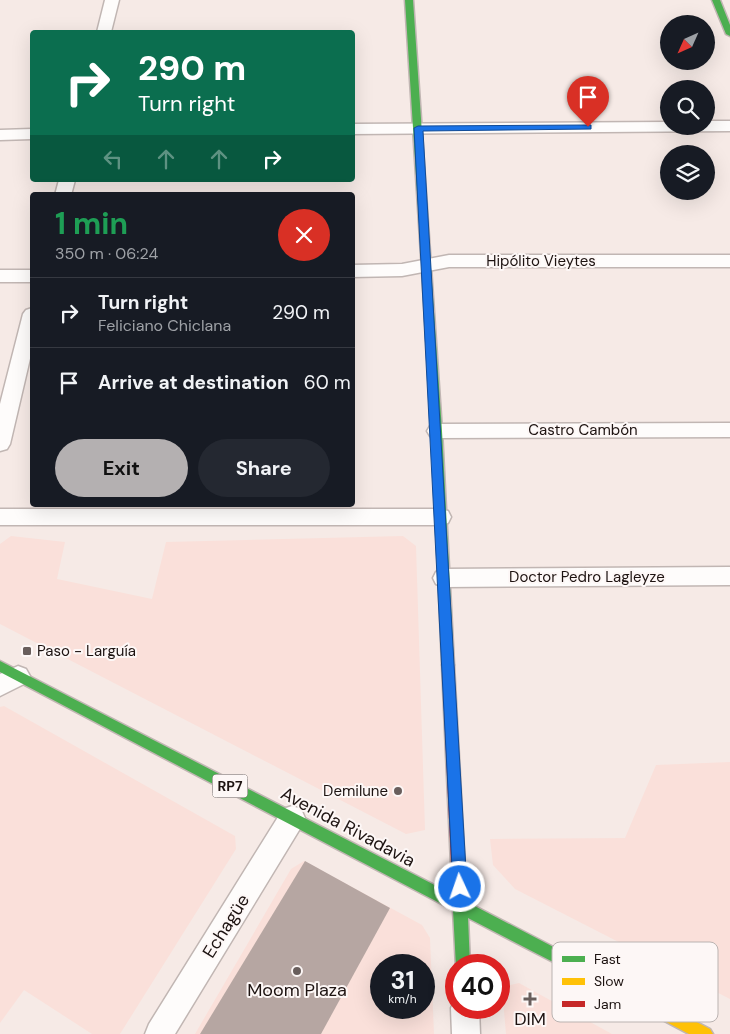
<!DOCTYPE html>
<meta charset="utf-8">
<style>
:root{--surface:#171b24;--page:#242831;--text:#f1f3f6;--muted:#9ea1a6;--line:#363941;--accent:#b4b0b1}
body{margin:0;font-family:"DM Sans",sans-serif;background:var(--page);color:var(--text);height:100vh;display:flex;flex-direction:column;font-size:19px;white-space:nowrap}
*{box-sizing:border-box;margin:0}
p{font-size:16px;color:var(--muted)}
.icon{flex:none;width:28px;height:28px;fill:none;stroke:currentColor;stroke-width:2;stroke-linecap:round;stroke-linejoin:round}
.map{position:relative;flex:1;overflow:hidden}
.details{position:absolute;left:30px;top:192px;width:325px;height:315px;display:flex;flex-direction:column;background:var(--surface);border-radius:5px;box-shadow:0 5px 20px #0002}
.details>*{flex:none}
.hud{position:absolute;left:30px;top:30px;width:325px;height:152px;border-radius:5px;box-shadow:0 5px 20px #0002;background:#0b6e4f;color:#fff;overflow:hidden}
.needle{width:32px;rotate:225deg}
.fabs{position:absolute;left:660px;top:15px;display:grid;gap:10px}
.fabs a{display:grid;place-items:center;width:55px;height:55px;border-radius:50%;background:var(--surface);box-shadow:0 5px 20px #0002;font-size:25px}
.speed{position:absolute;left:370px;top:954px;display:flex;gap:10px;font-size:25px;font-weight:700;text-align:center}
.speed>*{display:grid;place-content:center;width:65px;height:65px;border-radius:50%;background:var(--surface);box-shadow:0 5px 20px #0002;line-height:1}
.speed small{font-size:12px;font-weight:400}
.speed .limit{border:8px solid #d22;background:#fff;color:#111}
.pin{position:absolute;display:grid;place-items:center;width:42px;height:42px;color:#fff;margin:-51px -21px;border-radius:50% 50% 50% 0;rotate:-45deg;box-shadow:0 0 5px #0007}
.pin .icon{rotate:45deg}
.me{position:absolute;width:55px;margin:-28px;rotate:357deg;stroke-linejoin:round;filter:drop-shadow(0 0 4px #0008)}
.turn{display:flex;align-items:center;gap:18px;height:105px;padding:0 25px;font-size:22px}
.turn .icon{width:65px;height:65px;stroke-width:2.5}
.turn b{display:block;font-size:35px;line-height:42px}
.lanes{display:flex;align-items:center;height:48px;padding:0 25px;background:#0003;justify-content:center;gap:25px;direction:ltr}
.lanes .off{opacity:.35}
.round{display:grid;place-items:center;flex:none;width:52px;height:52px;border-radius:26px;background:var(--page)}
.overview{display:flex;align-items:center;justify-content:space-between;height:85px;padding:0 25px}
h1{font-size:30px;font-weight:700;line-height:38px;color:#1e9e55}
.action{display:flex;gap:10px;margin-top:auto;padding:10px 25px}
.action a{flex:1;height:58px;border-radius:30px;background:var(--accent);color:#111;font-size:20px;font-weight:700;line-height:58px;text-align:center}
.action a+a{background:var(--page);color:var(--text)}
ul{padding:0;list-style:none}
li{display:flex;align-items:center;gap:15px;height:70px;padding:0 25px;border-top:1px solid var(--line)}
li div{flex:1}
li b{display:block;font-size:19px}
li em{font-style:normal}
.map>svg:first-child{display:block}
</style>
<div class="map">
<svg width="730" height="1034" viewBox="0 0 730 1034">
<rect width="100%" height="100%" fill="#f6eae6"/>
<path fill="#fae0da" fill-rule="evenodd" d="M11,536L65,542L57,579L152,599L166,542L403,536L416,546L425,830L406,834L0,624V544Z
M4,706L235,836L236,849L120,1034H92L24,990L0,1023V707Z
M730,762V999L515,889L493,865L490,839L625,838L656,765Z
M304,861L422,925L430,938L434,1034H195L291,869ZM381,965H424V1008H381Z
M519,983L612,1034H506L502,987Z"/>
<path fill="#b6a6a2" d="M305,861L390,908L321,1034H200Z"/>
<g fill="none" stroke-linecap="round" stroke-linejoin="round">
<defs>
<path id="street" d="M105,0H119L111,32H97Z
M706,121H730V131L352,134V124L669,122V126H706Z
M32,129V139L0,140V130Z
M59,180H75L71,195H55Z
M449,255H730V267H449L402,276L352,277V265L402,264Z
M0,270H32V282H0Z
M32,308V350L10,444L7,449L0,451V404L23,314L26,310Z
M730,423V437L437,438L430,436L427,431L430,426L437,424Z
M0,509H440L448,511L451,517L448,523L440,525H0Z
M730,567V585L444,587L436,584L433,578L436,572L444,569Z
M18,666L26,669L30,676L26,683L0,696V674Z
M292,806L301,809L305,818L301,827L175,1034H145L149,1024L283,809Z
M456,997V1008H479L480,1034H452L451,1008Z"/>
<path id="fast" d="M405,0H413L442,431L454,665L452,669L448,670L444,669L442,665L432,431Z
M712,0H720L730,25V36L726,34Z
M0,661L452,894L454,882L459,880L464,882L467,902L565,953L567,958L565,963L560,965L555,963L468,918L470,965H456V967L453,910L0,672Z"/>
<path id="slow" d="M560,951L710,1029L713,1034H689L555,963L553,958L555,953Z"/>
<path id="jam" d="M448,660L452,661L454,665L466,887L464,892L459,894L454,892L452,887L442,665L444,661Z"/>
</defs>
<use href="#street" stroke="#c1b6b3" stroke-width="3"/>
<use href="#fast" stroke="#c1b6b3" stroke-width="3"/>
<use href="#slow" stroke="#c1b6b3" stroke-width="3"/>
<use href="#jam" stroke="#c1b6b3" stroke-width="3"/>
<use href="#street" fill="#fefcfb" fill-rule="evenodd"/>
<use href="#fast" fill="#4caf50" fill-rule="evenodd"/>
<use href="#slow" fill="#ffc107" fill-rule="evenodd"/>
<use href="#jam" fill="#c62828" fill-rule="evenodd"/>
</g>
<path fill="#1a73e8" stroke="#114b97" d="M588,125H591V129L423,131L467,887L465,892L460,894L455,892L453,887L414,128L418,126Z"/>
<g fill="#695e5c" stroke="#fdf7f6" stroke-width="2">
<rect x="22" y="646" width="10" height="10" rx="2.5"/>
<circle cx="398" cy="791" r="5"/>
<circle cx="297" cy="971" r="5"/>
<path d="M527.5 991.5h5v5h5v5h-5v5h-5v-5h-5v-5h5z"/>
</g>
<g text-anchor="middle" stroke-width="4" stroke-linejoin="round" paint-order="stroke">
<rect fill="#fdf7f6" stroke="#605756" stroke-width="1" x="212.5" y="774.5" width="35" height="23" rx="4"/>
<g font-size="14" font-weight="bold" fill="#1d1311">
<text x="230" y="791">RP7</text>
</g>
<g font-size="15" fill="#1d1311" stroke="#fdf7f6">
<text x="541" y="266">Hipólito Vieytes</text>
<text x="583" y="435">Castro Cambón</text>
<text x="587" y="582">Doctor Pedro Lagleyze</text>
</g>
<g font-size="15" fill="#1d1311" stroke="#fdf7f6" text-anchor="start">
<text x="37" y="656">Paso - Larguía</text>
<text x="388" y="796" text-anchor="end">Demilune</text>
</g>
<g font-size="18" fill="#1d1311" stroke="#fdf7f6">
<text transform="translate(348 827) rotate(28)" y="6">Avenida Rivadavia</text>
<text transform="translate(226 926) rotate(-58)" y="6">Echagüe</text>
</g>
<g font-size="18" fill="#1d1311" stroke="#fdf7f6">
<text x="297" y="996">Moom Plaza</text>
<text x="530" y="1025">DIM</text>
</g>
</g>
<rect x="552" y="942" width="166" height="80" rx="8" fill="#fdf7f6" stroke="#bab3b1" stroke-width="1"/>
<rect x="562" y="956" width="23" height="6" fill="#4caf50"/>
<rect x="562" y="978" width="23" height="7" fill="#ffc107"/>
<rect x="562" y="1001" width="23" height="6" fill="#c62828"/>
<g font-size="14" fill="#1d1311">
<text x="594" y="964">Fast</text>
<text x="594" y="986">Slow</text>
<text x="594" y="1009">Jam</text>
</g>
</svg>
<div class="fabs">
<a><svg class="needle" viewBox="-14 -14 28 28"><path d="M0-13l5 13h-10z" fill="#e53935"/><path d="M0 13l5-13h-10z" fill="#9ea1a6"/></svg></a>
<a><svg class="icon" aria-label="search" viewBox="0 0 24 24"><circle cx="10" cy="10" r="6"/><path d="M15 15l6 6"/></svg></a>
<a><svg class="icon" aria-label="layers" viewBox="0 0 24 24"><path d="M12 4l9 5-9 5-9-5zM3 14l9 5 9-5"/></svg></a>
</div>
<div class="speed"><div>31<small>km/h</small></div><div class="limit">40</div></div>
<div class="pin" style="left:588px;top:127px;background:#d93025"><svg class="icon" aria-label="arrive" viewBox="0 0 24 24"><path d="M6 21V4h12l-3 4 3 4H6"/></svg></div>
<svg class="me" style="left:460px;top:887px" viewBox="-20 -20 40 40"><circle r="17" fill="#1a73e8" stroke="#fff" stroke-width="3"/><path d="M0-11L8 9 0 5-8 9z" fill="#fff"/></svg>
<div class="hud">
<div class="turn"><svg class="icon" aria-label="right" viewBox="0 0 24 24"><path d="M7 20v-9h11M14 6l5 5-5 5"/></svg><div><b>290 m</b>Turn right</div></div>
<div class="lanes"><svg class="icon off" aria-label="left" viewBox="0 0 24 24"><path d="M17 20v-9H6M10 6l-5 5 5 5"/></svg><svg class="icon off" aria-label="ahead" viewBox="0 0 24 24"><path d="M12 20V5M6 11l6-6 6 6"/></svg><svg class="icon off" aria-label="ahead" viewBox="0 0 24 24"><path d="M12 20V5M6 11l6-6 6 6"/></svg><svg class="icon" aria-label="right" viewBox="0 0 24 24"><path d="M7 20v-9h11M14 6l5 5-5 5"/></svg></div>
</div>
<section class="details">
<div class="overview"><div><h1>1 min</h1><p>350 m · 06:24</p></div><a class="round" style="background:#d93025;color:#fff"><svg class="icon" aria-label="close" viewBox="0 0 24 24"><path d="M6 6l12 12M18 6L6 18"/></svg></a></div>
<ul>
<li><svg class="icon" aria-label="right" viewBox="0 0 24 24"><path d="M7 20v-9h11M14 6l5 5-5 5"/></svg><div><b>Turn right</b><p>Feliciano Chiclana</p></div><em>290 m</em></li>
<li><svg class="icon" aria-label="arrive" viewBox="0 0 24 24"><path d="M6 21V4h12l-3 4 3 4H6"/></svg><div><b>Arrive at destination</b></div><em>60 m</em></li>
</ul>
<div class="action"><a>Exit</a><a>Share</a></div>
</section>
</div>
